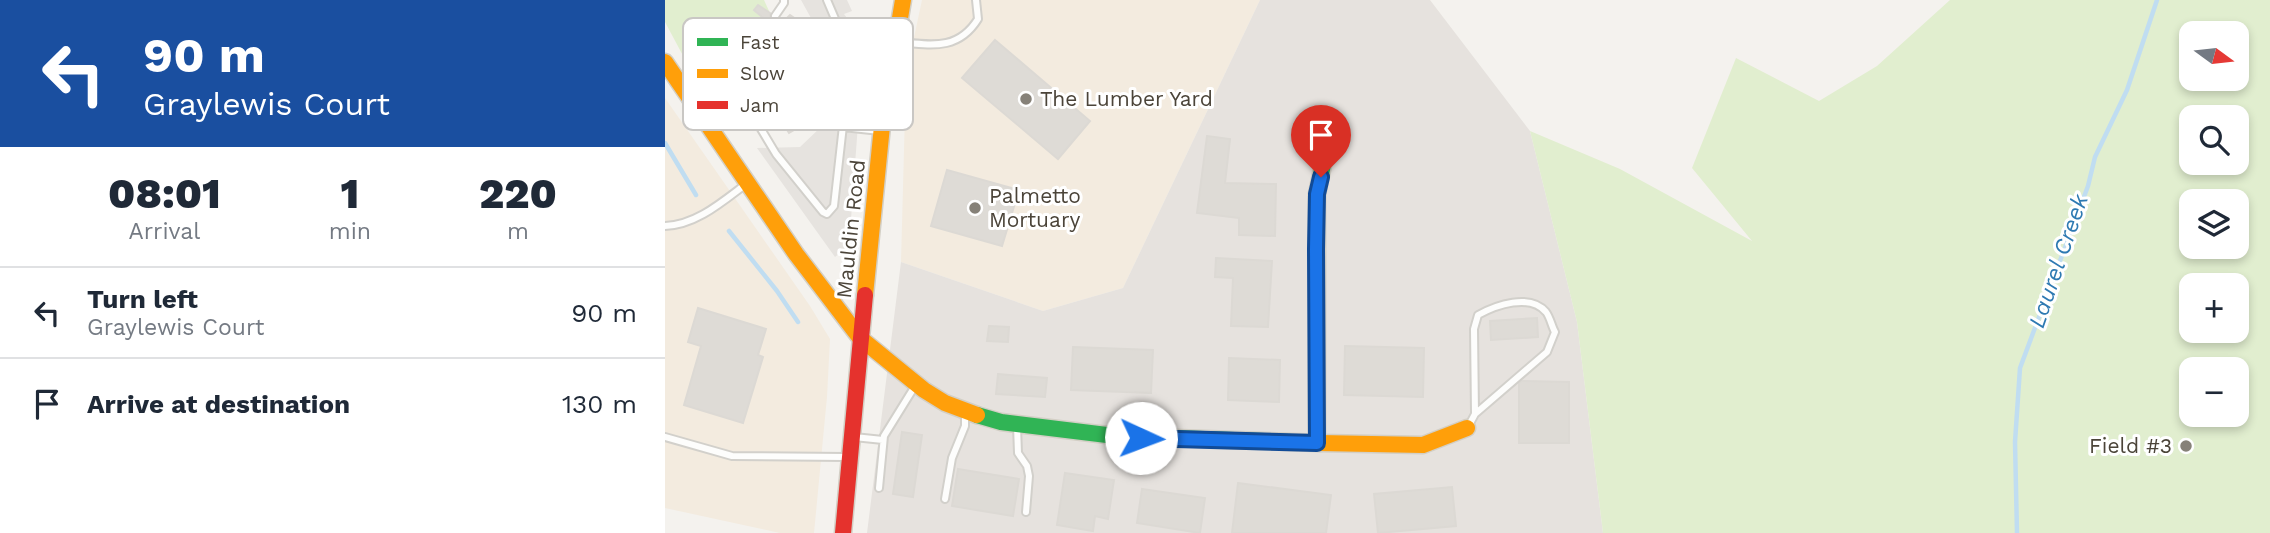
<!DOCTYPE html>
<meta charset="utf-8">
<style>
:root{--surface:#fff;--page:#f6f6f7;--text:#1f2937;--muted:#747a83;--line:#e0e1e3}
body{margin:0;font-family:"Work Sans",sans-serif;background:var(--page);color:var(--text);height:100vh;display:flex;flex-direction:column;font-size:26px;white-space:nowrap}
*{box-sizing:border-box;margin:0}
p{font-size:23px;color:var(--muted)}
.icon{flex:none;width:38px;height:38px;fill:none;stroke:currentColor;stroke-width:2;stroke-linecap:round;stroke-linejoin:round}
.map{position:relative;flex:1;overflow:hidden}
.details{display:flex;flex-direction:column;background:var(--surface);width:665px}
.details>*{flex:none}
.banner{background:#1a4fa0;color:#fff;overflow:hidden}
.needle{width:46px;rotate:105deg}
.buttons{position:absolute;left:1514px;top:21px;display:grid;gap:14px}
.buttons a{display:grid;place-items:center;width:70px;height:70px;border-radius:14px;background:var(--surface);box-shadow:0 4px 10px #0003;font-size:35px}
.pin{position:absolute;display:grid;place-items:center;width:60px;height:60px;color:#fff;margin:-72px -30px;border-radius:50% 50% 50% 0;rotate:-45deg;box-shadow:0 0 7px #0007}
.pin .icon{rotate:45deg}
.me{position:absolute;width:77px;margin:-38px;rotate:92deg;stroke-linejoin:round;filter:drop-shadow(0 0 5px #0008)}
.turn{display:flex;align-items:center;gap:24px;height:147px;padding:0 28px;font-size:32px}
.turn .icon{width:91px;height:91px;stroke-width:2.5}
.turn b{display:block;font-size:49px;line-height:60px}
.eta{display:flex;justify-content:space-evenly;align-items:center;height:119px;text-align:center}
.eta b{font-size:42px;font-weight:800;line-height:49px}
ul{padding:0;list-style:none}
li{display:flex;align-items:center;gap:21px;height:91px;padding:0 28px;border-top:2px solid var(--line)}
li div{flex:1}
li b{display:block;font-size:26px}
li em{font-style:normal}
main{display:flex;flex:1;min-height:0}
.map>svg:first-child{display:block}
</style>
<main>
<section class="details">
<div class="banner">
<div class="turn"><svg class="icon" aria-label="left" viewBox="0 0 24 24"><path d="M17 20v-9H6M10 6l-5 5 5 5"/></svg><div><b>90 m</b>Graylewis Court</div></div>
</div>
<div class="eta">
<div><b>08:01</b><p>Arrival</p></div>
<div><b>1</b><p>min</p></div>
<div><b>220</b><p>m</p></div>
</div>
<ul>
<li><svg class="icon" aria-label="left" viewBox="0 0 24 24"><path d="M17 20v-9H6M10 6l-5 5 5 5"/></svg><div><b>Turn left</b><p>Graylewis Court</p></div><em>90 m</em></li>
<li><svg class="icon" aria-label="arrive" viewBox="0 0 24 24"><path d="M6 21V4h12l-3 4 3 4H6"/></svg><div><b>Arrive at destination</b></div><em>130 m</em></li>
</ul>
</section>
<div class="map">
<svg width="1605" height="533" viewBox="0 0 1605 533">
<rect width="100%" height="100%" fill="#f4f2ee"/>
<path fill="#f3ebdf" d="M257,0H595L458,288L378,311L236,262L241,75Z
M0,98L145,306L165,339L162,397L149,533H115L0,508Z"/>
<path fill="#e6e2de" d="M595,0H765L865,131L912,322L938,533H202L236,262L378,311L458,288Z"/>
<path fill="#e1eecf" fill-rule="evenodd" d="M0,0H99L104,11L96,28L57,53L58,67L31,80L0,22Z
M1285,0H1605V533H938L912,322L865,131L955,169L1087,241L1027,168L1071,58L1154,101L1212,66ZM1526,33H1572V79H1526ZM1572,117V163H1526V117ZM1526,201H1572V247H1526ZM1572,285V331H1526V285ZM1526,369H1572V415H1526Z"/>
<path fill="#e6e3df" d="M136,0H182L187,11L179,14L207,52L193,93L178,106L193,124L184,246L170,257L92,148L135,147L178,106L167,56Z"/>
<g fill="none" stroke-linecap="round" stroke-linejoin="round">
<path stroke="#c0ddf1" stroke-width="4.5" d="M0,143L31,195
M64,231L112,291L133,322
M1352,533L1350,442L1355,368L1423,186L1430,157L1462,90L1492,0"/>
</g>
<path fill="#dedbd6" stroke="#dcd9d4" stroke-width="2" d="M93,5L105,13V18L101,20L89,10Z
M125,15L153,34L141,53L157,80L154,93L163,110L124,133L114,117L101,114L86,90L91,79L76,56L114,31L109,27L110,22L115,19L119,21Z
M330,40L425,121L393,159L297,78Z
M542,136L565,139L560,183L611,184L610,236L574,235V218L532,213Z
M282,170L354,190L337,246L266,226Z
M551,258L607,261L603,327L566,326L568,278L550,277Z
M33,308L101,329L93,355L98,357L78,423L19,405L36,346L23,342Z
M872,318L873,337L826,340L825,321Z
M324,326L344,327L343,342L322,341Z
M680,346L759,348L758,397L679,395Z
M408,347L488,350L486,393L406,390Z
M564,358L615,360L614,402L563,400Z
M333,374L382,378L380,397L331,394Z
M857,381L904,382V443H854V383Z
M237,432L257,435L248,497L228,494Z
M293,469L354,479L348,516L287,506Z
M400,473L449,480L443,519L430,516L428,531L392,525Z
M573,483L666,495L661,533H567Z
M787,487L791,526L713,533L709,494Z
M477,489L540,498L535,533L472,523Z"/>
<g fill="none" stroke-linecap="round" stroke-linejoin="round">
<defs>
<path id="lane" d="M110,16L119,3V0
M105,24L64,59L63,74L111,154L158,212L162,214L169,206L185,63V54L162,0
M233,42C266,45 293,51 313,19L311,0
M178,127L215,131
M0,226C31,225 57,202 81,184
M352,426L353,453L362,466L364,476L361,512
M803,427L810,414L882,352L890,332C887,327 885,317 881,312C865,293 831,305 813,315L809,329L810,414
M0,437L67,456L181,457
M189,437L218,440
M214,488L219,436L250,386
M280,499L287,458L300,426V414"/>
<path id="fast" d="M312,415L336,422L450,436L655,443
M652,443V194L659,160"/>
<path id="slow" d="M0,62L131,254L195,338L259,390L280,403L312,415
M200,295L217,126L238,0
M655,443L758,445L802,428"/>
<path id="jam" d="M178,533L200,295"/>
</defs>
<use href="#lane" stroke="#d2d0cb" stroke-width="10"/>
<use href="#fast" stroke="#d3cfc5" stroke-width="19"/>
<use href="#slow" stroke="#d3cfc5" stroke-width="19"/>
<use href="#jam" stroke="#d3cfc5" stroke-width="19"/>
<use href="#lane" stroke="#fdfdfc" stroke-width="6"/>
<use href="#fast" stroke="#30b455" stroke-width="16"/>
<use href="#slow" stroke="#ff9f0a" stroke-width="16"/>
<use href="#jam" stroke="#e5322d" stroke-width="16"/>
</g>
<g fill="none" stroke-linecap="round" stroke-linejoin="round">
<defs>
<path id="route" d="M476,438L652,443L651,249L652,194L656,177"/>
</defs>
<use href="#route" stroke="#114b97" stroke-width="18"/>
<use href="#route" stroke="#1a73e8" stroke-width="12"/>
</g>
<g fill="#868178" stroke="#fff" stroke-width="2.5">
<circle cx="361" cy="99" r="7"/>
<circle cx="310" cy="208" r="7"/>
<circle cx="1521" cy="446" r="7"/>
</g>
<g text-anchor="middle" stroke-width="6" stroke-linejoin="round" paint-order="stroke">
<g font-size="21" fill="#4b4439" stroke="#fff" text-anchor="start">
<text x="375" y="106">The Lumber Yard</text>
<text x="324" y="203">Palmetto<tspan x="324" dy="24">Mortuary</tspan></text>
<text x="1507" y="453" text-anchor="end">Field #3</text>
</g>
<g font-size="21" fill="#4b4439" stroke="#fff">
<text transform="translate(186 229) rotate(-84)" y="7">Mauldin Road</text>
</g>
<g font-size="23" font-style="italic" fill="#2e7ab2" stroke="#fff">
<text transform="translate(1393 261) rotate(-71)" y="8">Laurel Creek</text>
</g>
</g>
<rect x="18" y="18" width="230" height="112" rx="10" fill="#fff" stroke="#c9c7c4" stroke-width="2"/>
<rect x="32" y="38" width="31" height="8" fill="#30b455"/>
<rect x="32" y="69" width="31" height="9" fill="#ff9f0a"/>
<rect x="32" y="101" width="31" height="8" fill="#e5322d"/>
<g font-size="19" fill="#4b4439">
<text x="75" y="49">Fast</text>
<text x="75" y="80">Slow</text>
<text x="75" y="112">Jam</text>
</g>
</svg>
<div class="buttons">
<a><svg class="needle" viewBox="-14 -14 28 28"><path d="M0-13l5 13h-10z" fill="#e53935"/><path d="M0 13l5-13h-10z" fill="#747a83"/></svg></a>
<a><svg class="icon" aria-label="search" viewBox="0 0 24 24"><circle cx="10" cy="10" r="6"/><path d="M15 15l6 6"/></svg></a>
<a><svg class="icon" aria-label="layers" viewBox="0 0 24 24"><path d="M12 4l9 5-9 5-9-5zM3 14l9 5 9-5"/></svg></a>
<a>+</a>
<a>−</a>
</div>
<div class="pin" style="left:656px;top:177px;background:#d93025"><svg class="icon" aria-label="arrive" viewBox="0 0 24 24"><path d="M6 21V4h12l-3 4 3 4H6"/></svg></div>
<svg class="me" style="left:476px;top:438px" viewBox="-20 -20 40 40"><circle r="19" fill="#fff"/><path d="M0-13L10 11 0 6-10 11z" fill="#1a73e8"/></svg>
</div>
</main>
